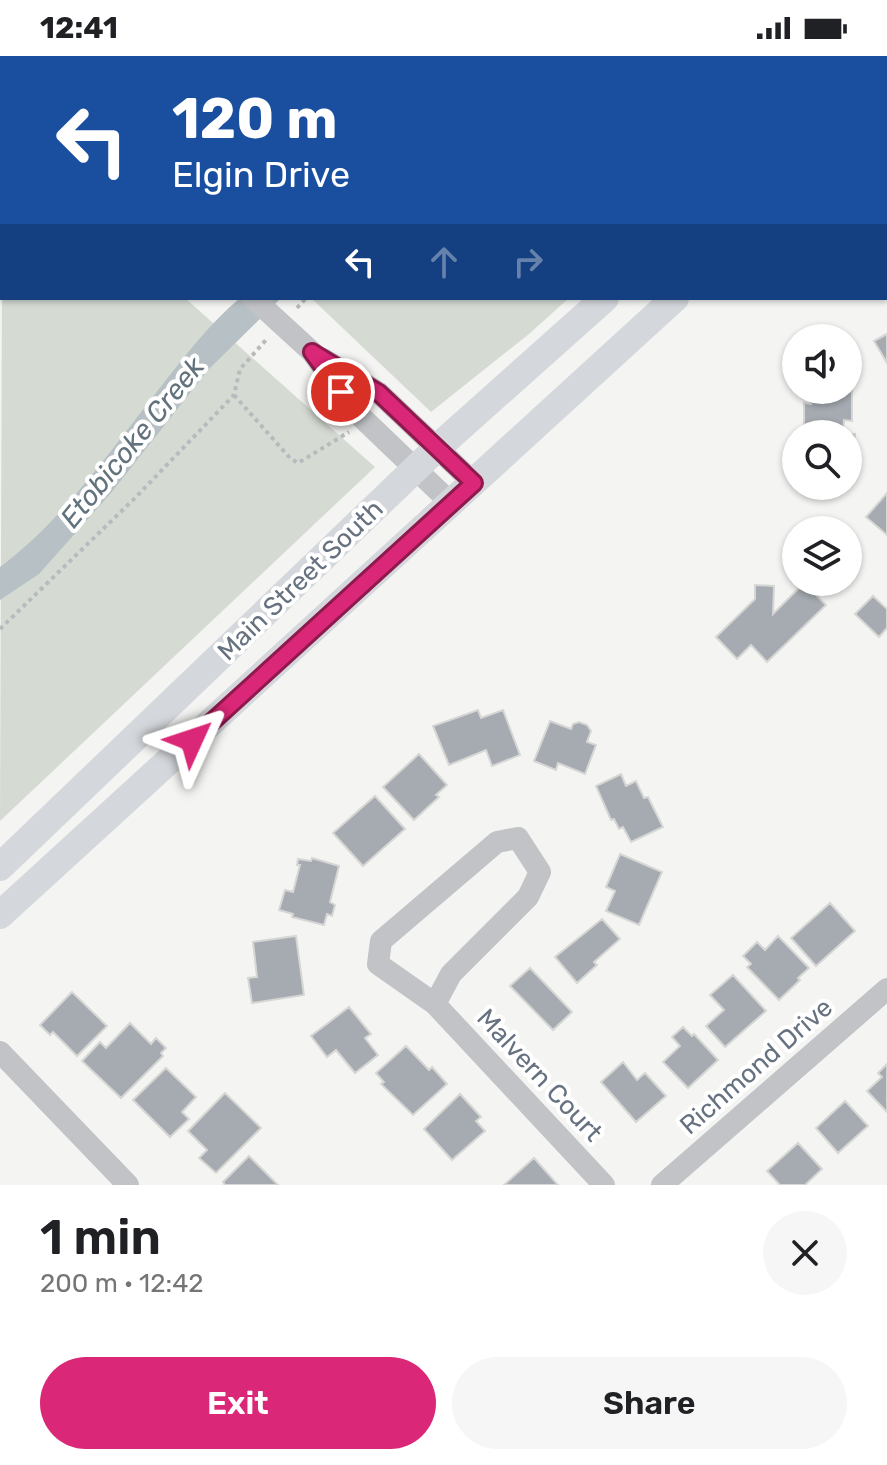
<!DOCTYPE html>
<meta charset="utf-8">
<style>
:root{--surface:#fff;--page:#f6f6f6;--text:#202124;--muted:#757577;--accent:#db2777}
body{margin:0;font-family:Rubik,sans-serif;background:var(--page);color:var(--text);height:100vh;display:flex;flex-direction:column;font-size:30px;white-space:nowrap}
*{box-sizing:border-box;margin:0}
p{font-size:26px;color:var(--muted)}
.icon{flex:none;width:44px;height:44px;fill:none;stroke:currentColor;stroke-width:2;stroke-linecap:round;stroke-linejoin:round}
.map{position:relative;height:1129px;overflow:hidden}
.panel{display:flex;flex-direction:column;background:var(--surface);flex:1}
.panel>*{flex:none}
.hud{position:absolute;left:0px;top:0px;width:888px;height:244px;box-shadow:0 2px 6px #0004;background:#1a4fa0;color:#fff;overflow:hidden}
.fabs{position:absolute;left:782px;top:268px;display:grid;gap:16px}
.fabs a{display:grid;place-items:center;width:80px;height:80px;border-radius:50%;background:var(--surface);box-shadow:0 2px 6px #0004;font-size:40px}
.pin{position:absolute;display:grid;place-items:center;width:68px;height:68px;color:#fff;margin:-34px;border:4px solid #fff;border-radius:50%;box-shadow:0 2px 8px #0007}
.me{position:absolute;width:88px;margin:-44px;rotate:48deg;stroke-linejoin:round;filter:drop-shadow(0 0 6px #0008)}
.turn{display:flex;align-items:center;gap:28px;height:168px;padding:0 40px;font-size:36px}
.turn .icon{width:104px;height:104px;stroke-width:2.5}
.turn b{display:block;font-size:56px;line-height:68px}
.lanes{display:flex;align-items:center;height:76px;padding:0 40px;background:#0003;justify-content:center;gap:40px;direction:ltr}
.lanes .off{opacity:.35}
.round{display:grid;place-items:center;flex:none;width:84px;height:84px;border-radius:42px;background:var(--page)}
.overview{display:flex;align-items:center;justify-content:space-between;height:136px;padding:0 40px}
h1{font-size:48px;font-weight:600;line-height:60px}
.button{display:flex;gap:16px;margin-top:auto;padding:16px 40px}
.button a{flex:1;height:92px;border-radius:48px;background:var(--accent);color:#fff;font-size:32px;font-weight:600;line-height:92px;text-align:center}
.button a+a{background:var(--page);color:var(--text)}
.status{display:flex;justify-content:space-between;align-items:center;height:56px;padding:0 40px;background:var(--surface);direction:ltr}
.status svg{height:22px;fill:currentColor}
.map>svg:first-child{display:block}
</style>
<div class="status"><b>12:41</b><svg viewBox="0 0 49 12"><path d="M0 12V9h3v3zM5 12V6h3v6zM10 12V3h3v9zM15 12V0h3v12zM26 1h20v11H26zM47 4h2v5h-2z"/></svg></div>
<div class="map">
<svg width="887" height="1129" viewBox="0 0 887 1129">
<rect width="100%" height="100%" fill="#f4f5f2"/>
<path fill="#d5dbd3" d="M336,0H838L334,2Z
M2,221V242H185L375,411L0,765Z
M311,242H569L529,278L431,356Z"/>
<path fill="#b7c0c5" d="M240,242H281L209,313L111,437L39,518L0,544V511C63,464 110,395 159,333C184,301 209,268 240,242Z"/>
<path fill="#a5abb1" stroke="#d6d6d4" stroke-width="2" d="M136,0H235L134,2Z
M887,278V307L874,285Z
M811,334H852V365L844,364L843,378H855V408H848V378H804V347L811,348Z
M887,437V479L866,461Z
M804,527L826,549L767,606L751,589L737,603L716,581L755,543V529L774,530L773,558Z
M873,540L887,553V572L879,581L855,558Z
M478,654L481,662L503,654L520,699L492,710L486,694L449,709L433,670Z
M550,665L571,673L573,668L579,666L587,669L591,675L587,686L596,689L585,718L558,707L556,714L534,705Z
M419,698L447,729L436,739L439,741L414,764L383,731Z
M621,718L626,730L636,725L644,742L648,741L663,771L631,786L623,771L619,773L614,763L611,764L596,730Z
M375,740L405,773L363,810L333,777Z
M620,798L662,816L639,869L606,855L615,835L606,831Z
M312,802L339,810L330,846L335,849L332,860L327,858L324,869L292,861L293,858L279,854L285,834L293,836L300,809H297L298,803L311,805Z
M830,847L855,875L816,910L791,882Z
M602,863L620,883L594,906L597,909L577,927L555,901Z
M296,880L304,939L252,947L248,922L257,921L253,886Z
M778,880L809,912L798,922L800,924L779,944L747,911L751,908L743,900L757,886L765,894Z
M530,912L572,956L553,974L510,930Z
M733,919L766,955L725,991L706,970L724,954L710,939Z
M72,936L107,970L77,1000L53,976L50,979L40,969Z
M349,951L371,978L365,982L378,999L355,1017L336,994L327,1001L311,980Z
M130,967L151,988L156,982L166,992L161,997L163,1000L121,1042L82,1005L100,986L106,992Z
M683,971L692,980L694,978L718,1004L688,1032L663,1006L680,990L672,981Z
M406,990L429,1014L432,1011L447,1028L413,1059L381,1028L384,1026L376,1017Z
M623,1006L637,1024L645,1017L666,1040L636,1066L601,1026Z
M887,1008V1056L867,1035L882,1021L878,1017Z
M166,1012L196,1041L182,1056L189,1063L170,1081L133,1044Z
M225,1037L261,1072L216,1117L199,1102L207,1094L188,1075Z
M460,1038L481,1061L476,1065L485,1075L452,1104L424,1073Z
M845,1045L868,1070L838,1097L816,1072Z
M798,1087L822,1113L805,1129H780L767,1115Z
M249,1100L278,1129H225L223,1126Z
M534,1102L558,1129H504Z"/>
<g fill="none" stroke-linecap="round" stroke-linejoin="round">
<path stroke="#b8babd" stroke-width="4" stroke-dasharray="4 4" stroke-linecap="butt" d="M765,2L769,0
M297,252L306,242
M234,339L290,402L298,407L349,376
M0,573L136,441L234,339L240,313L266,284"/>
<path stroke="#c1c3c7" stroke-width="22" d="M2,0L4,2
M278,2L280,0
M253,242L312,296L356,356L452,448
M323,303L379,337L474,427
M435,948L451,918L528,841L540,816L518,782L497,786L381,885L378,908L435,948L604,1129
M0,996L128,1129
M662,1129L887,933"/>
<path stroke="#d4d7db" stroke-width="28" d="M874,2L876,0
M886,49L887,48
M0,811L437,392L605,242
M0,859L675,242"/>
</g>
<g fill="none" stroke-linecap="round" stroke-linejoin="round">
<defs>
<path id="route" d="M192,684L474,427L379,337L312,296L341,336"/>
</defs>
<use href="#route" stroke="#8e194d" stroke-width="20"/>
<use href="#route" stroke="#db2777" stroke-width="14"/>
</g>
<g text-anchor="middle" stroke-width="8" stroke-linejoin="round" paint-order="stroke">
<g font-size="26" fill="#677280" stroke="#fff">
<text transform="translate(300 524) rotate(-44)" y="9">Main Street South</text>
<text transform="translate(756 1010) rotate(-41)" y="9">Richmond Drive</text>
<text transform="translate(540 1019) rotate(47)" y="9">Malvern Court</text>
</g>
<g font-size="28" font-style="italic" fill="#63737d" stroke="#fff">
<text transform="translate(132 386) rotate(-51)" y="10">Etobicoke Creek</text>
</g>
</g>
</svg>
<div class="fabs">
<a><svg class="icon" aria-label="sound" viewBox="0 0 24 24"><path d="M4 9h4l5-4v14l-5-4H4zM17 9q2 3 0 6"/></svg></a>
<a><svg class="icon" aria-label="search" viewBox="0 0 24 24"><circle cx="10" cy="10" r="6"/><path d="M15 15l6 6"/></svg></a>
<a><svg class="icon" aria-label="layers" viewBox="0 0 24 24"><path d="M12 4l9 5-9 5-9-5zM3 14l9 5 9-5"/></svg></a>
</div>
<div class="pin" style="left:341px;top:336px;background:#d93025"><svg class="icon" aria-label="arrive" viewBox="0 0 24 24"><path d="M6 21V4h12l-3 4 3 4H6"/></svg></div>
<svg class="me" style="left:192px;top:684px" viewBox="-20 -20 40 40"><path d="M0-17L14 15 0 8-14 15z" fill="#db2777" stroke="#fff" stroke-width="4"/></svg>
<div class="hud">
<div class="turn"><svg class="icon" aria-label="left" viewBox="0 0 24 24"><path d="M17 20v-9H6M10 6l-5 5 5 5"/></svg><div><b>120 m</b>Elgin Drive</div></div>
<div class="lanes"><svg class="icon" aria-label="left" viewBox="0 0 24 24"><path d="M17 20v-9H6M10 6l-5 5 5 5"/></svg><svg class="icon off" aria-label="ahead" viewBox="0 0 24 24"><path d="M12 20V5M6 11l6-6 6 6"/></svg><svg class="icon off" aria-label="right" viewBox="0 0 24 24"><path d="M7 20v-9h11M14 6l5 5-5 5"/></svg></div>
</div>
</div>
<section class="panel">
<div class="overview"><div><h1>1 min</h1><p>200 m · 12:42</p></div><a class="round"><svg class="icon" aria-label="close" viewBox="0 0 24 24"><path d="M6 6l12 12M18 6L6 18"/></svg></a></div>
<div class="button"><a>Exit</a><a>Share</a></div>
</section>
